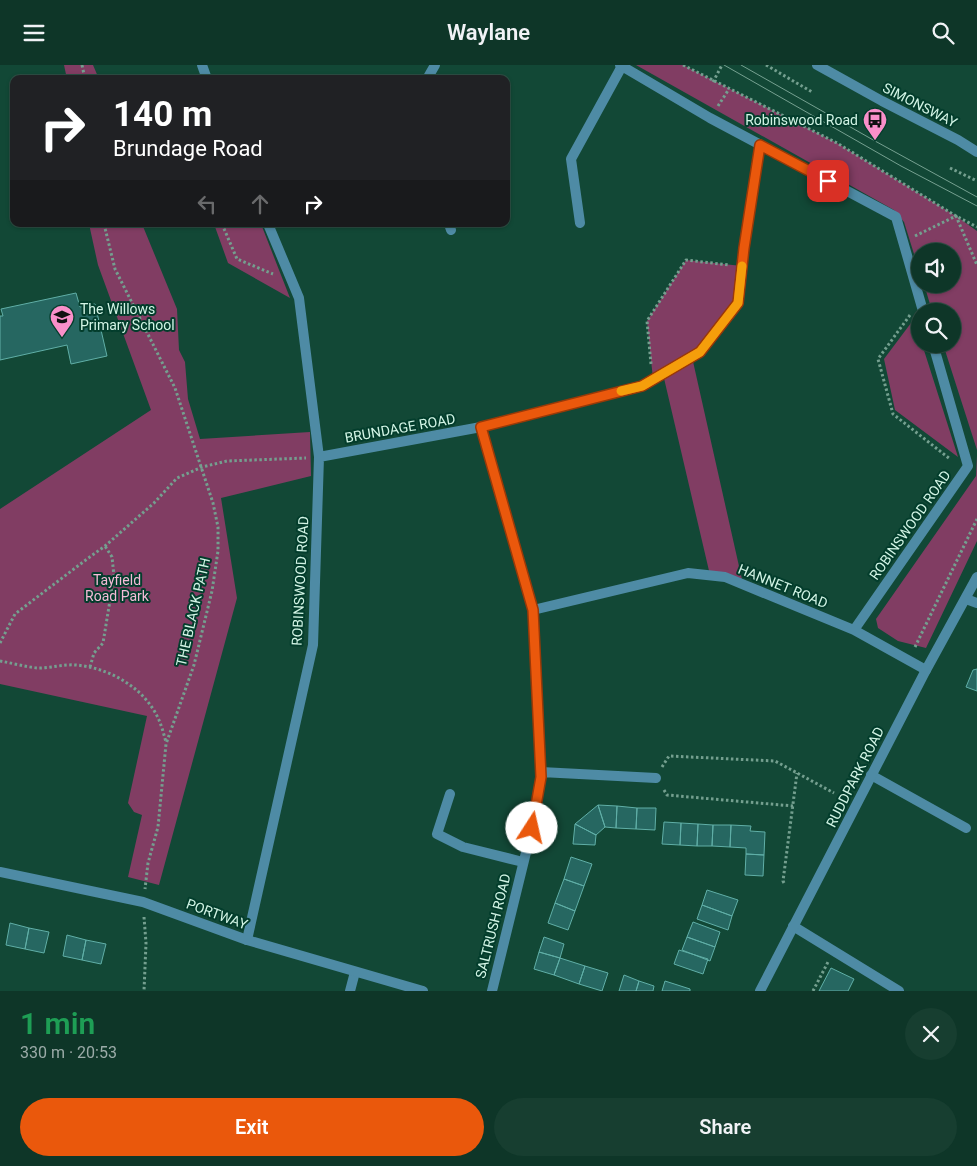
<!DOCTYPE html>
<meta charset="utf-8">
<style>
:root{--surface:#0e3628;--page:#173e30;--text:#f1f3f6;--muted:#9baba8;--line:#2e5045;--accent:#ea580c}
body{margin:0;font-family:Roboto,sans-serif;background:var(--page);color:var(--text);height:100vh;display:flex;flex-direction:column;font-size:19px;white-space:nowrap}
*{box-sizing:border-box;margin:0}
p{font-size:16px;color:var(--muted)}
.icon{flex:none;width:28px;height:28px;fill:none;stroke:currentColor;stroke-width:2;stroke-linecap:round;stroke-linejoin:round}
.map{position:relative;height:926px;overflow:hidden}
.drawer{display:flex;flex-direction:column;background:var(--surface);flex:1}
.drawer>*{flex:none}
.banner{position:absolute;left:10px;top:10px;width:500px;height:152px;border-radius:10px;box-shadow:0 1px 4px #0004,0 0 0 1px var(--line);background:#202124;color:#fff;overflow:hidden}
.tools{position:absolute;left:911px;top:178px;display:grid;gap:10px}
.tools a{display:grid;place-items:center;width:50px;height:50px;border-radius:50%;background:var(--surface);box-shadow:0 1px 4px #0004,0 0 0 1px var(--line);font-size:25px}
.pin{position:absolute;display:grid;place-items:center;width:42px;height:42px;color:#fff;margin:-21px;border-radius:10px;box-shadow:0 2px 8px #0006}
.me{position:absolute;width:55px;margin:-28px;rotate:10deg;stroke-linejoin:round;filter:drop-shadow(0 0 4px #0008)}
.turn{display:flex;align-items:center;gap:18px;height:105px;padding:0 20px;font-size:22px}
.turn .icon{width:65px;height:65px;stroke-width:2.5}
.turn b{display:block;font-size:35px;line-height:42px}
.lanes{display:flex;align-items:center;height:48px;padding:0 20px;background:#0003;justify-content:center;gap:25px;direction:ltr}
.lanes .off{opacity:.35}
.round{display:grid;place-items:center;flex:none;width:52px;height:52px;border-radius:26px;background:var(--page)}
.headline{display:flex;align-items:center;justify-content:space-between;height:85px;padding:0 20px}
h1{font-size:30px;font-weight:600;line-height:38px;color:#1e9e55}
.primary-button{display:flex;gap:10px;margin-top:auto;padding:10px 20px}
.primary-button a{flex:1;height:58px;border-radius:30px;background:var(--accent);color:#fff;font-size:20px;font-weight:600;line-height:58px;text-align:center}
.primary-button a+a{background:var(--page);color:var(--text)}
header{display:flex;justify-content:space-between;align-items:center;height:65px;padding:0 20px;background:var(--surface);font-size:22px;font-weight:600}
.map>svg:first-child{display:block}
</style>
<header><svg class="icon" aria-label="menu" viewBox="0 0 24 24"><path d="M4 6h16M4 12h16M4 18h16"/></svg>Waylane<svg class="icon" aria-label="search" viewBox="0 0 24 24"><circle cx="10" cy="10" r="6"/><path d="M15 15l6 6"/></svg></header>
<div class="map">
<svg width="977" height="926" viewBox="0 0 977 926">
<rect width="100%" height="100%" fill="#124836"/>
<path fill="#813d63" d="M64,0H93L99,14H67Z
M636,0H683L837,78L956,151L977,166V385L943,279H952V246H932L924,219H952V186H920V208L904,157L894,145Z
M89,159H142L177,244L179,285L185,297L188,334L200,374L310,367L311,411L221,433L237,533L159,820L128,812L142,750L134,747L128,738L147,651L0,619V444L151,345L98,200Z
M214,159H261L290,233L228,198Z
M686,195L742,201L738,238L692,292L743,519L710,510L663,309L653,314L647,256Z
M914,254L920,274V279H922L958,392L895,345L884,294Z
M977,390V476L926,583L898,576L878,563L876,554L976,411Z"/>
<path fill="#266761" stroke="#60afa7" d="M76,228L80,242L95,239L107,291L71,299L67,280L0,295V251H3L1,244Z
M977,604V626L966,622L973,605Z
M598,740L617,741L616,763L605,762Z
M598,740L605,762L596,770L575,759Z
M617,741L637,743L636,764L616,763Z
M637,743H656L655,765L636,764Z
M664,757L681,758L680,780L662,779Z
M681,758L698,759L697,781L680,780Z
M575,759L596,770L595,780L573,779Z
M698,759L713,760L712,781H697Z
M713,760H731L730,782L712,781Z
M731,760L751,761L750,766L765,767L764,790L746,789V783L730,782Z
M746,789L764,790L763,811L745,810Z
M571,792L592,799L584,821L564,814Z
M564,814L584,821L575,846L555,838Z
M707,825L738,835L732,851L702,840Z
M555,838L575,846L568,865L548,858Z
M702,840L732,851L728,865L697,854Z
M693,857L720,867L715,882L687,872Z
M10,858L29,863L25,884L6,880Z
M29,863L49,867L44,888L25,884Z
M67,870L86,875L82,895L63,891Z
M544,872L564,879L560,893L539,887Z
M687,872L715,882L710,896L682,885Z
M86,875L106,879L101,899L82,895Z
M679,885L708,894L703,909L674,899Z
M539,887L560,893L554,910L534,904Z
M560,893L585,901L579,919L554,910Z
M585,901L608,908L602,926L579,919Z
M831,903L854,914L848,926H819Z
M624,910L639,916L636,926H619Z
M639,916L654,921L653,926H636Z
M665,916L690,924V926H662Z"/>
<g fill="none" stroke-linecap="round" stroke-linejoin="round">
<path stroke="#749f8f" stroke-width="3" stroke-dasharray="2.5 2.5" stroke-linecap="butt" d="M82,0L85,14
M683,0L837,78L956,151L977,162
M766,0L812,27
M713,17L722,0
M718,41L729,24
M950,103L977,116
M104,159L115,204L175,323L213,438L218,462V486L212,526L194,600L166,679L158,762L148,798L145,824
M222,159L237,194L273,209
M915,171L956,151L977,200
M910,250L878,294L893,349L950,394
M651,299L647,256L686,195L729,200
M0,578L15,549L87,494L105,481L154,438L177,413L202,402L227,396L306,393
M915,582L977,454
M0,596C12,598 26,602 38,603C51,603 64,599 76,600C110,603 145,623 159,655C162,662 164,670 166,677
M90,602L94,588L103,578L114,511L112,492L105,481
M662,702L669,691L775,696L834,728
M664,725L667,730L793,741
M784,818L783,816L797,708
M144,852L146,878L144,926
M813,926L828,897"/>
<path stroke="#4e8ba5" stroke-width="10" d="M580,158L571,94L622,1
M450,729L437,769L463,782L523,797
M793,861L899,926"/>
<path stroke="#4e8ba5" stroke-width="10" d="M202,0L207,14
M620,0L710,53L896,152L923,246
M427,14L435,0
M449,159L451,165
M481,362L533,545L541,712L532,763L492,926
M319,392L481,362L642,321L700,287L738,238L744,183L760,80
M966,534L977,538
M533,545L688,508L725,512L854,565L926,605
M854,565L968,401L933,279
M541,707L656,713
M871,710L966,763
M247,875L313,580L319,392L299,233L268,159
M350,926L355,907"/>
<path stroke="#4e8ba5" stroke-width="10" d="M817,0L882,36L958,75L977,87
M0,807L143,837L247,875L423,926
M760,926L926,605L977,512"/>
<path stroke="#76a191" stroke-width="1" d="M724,0L901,101L977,141
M741,0L875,76L977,132"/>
</g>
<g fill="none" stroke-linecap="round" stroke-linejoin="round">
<defs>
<path id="route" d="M532,763L541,712L533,545L481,362L642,321L700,287L738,238L744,183L760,80L828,116"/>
</defs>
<use href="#route" stroke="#983908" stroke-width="12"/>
<use href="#route" stroke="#ea580c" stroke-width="9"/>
<path stroke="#f59e0b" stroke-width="9" d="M621,326L642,321L700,287L738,238L742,201"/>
</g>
<defs>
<symbol id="bus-pin" viewBox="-11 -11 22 30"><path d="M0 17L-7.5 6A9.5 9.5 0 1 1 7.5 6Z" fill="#f98fc9" stroke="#033d2c"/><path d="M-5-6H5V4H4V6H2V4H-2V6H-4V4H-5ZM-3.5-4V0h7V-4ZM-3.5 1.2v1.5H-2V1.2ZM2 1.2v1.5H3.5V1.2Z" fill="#111"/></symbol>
<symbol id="school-pin" viewBox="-11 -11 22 30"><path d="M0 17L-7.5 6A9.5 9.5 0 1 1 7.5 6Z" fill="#f98fc9" stroke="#033d2c"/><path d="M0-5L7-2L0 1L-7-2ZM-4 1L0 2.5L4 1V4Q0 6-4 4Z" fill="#111"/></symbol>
</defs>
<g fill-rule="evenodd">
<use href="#bus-pin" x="861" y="41" width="28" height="38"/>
<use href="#school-pin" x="48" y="238" width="28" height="38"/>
</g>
<g text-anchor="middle" stroke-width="4" stroke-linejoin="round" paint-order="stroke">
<g font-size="14" fill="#d3f5e6" stroke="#033d2c">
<text transform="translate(920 40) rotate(27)" y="5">SIMONSWAY</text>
<text transform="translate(400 363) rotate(-10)" y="5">BRUNDAGE ROAD</text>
<text transform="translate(910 460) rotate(-55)" y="5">ROBINSWOOD ROAD</text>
<text transform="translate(300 516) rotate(-87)" y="5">ROBINSWOOD ROAD</text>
<text transform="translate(783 521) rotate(22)" y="5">HANNET ROAD</text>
<text transform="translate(193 547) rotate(-77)" y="5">THE BLACK PATH</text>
<text transform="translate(855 712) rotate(-63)" y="5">RUDDPARK ROAD</text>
<text transform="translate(217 849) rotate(20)" y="5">PORTWAY</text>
<text transform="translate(493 861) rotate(-76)" y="5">SALTRUSH ROAD</text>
</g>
<g font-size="14" fill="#d3f5e6" stroke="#033d2c" text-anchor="end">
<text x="858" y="60">Robinswood Road</text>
<text x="80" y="249" text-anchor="start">The Willows<tspan x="80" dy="16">Primary School</tspan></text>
</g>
<g font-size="14" fill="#f6bbd8" stroke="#033d2c">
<text x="117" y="520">Tayfield<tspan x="117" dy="16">Road Park</tspan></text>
</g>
</g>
</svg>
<div class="tools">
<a><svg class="icon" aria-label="sound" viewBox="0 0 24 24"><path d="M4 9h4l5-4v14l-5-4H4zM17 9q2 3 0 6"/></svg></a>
<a><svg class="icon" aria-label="search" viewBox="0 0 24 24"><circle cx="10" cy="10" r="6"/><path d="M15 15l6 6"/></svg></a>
</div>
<div class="pin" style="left:828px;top:116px;background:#d93025"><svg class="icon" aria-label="arrive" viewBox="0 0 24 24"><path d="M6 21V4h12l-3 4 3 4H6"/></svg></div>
<svg class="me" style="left:532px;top:763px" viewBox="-20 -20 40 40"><circle r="19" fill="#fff"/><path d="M0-13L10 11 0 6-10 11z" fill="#ea580c"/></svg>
<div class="banner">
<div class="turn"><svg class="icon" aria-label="right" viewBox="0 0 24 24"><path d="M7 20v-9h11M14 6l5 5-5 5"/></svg><div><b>140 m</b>Brundage Road</div></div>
<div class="lanes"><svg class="icon off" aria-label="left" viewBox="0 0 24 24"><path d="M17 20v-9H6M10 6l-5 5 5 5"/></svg><svg class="icon off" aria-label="ahead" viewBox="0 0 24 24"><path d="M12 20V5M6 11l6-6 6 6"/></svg><svg class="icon" aria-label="right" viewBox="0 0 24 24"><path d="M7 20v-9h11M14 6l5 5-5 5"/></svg></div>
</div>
</div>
<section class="drawer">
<div class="headline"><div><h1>1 min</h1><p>330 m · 20:53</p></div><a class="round"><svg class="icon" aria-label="close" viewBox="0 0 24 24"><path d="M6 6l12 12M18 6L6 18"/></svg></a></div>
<div class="primary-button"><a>Exit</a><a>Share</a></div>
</section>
